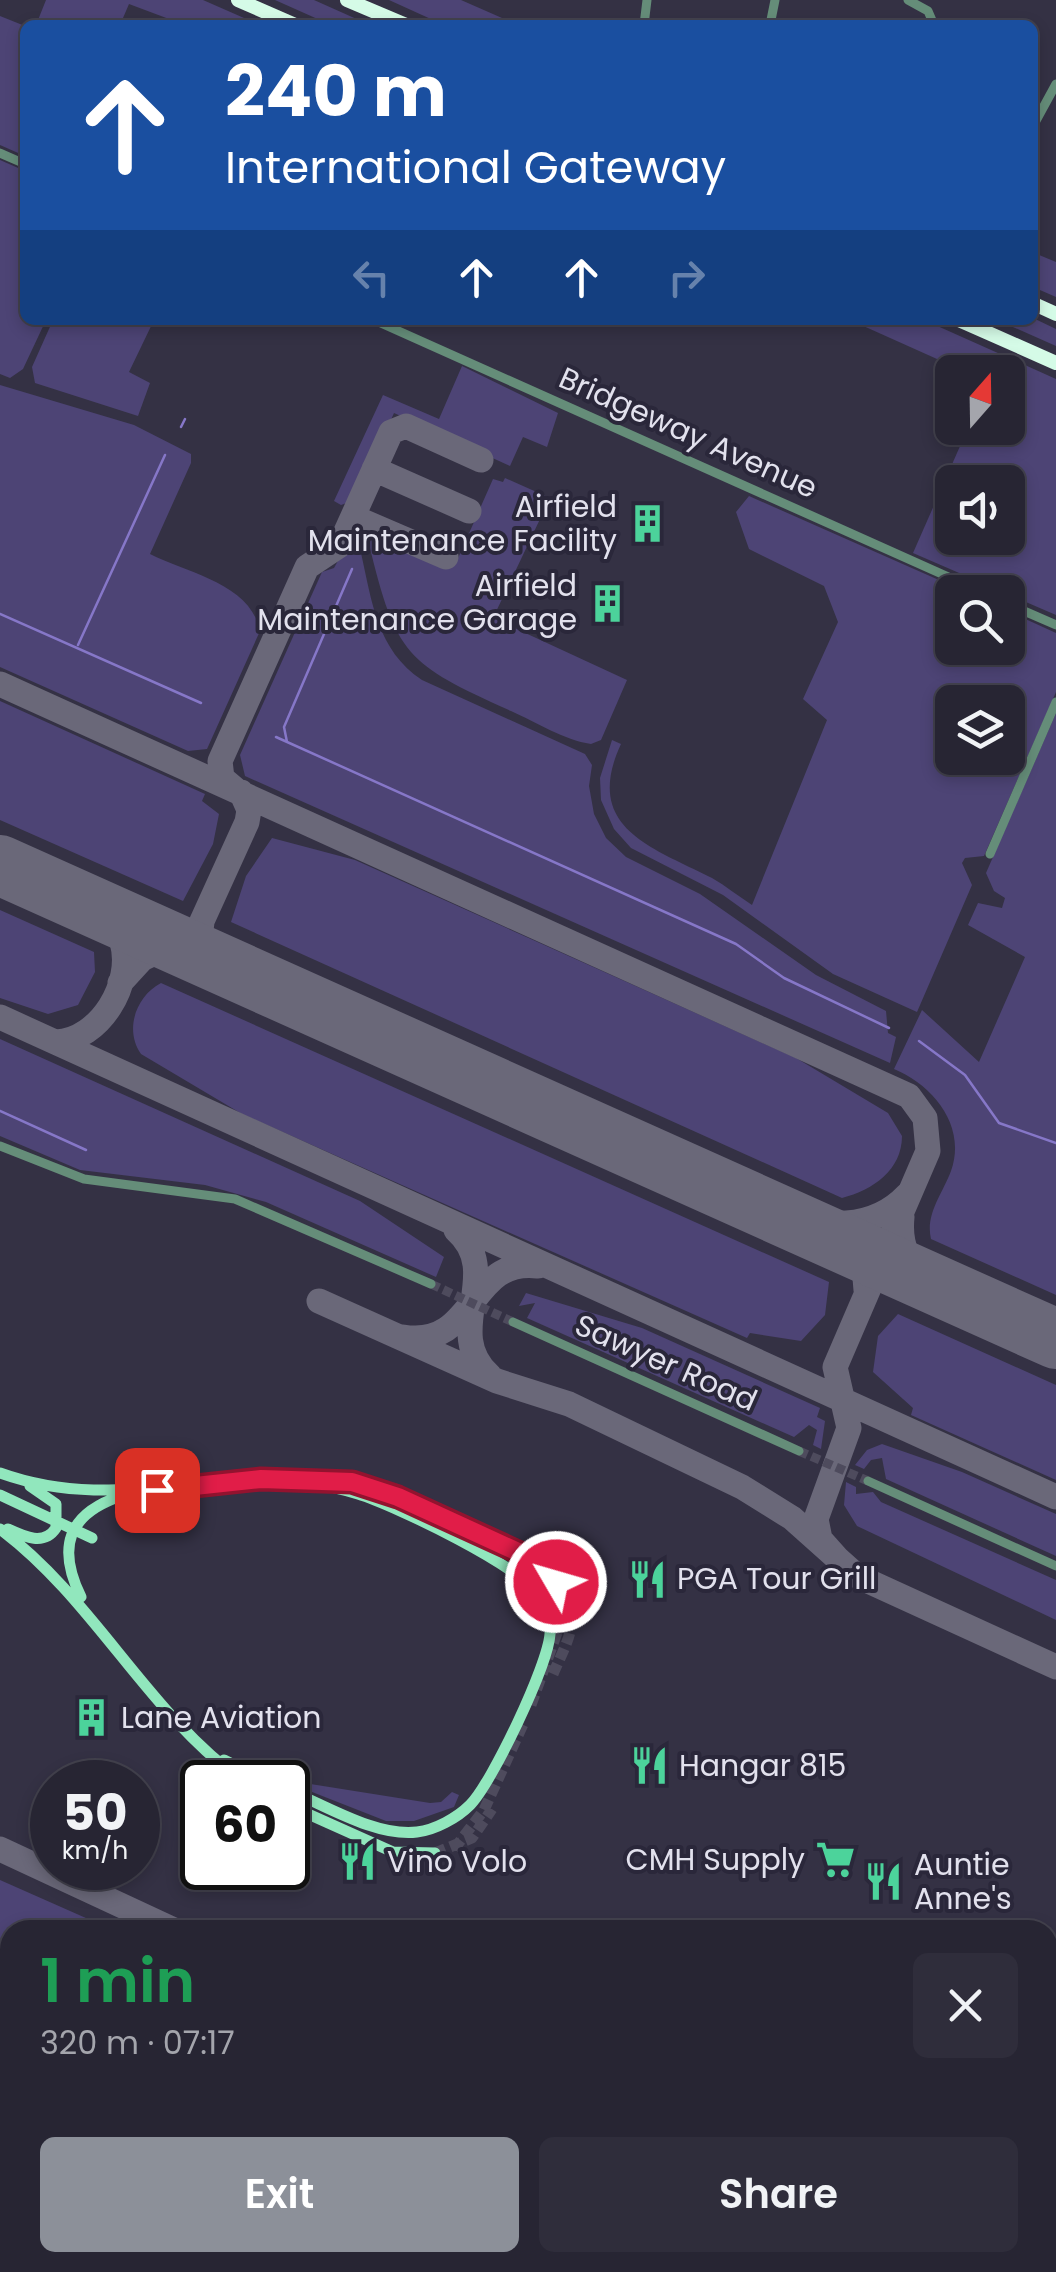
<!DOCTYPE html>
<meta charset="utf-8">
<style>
:root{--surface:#272533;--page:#2f2d3b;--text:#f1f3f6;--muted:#a4a5ac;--line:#43424e;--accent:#8c9099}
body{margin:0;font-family:Poppins,sans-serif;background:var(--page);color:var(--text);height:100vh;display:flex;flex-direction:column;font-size:38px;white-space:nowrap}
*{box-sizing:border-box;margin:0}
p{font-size:32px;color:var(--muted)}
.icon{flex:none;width:55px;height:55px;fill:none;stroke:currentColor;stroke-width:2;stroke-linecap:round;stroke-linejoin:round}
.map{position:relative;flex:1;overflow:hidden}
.sheet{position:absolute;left:0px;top:1920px;width:1058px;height:352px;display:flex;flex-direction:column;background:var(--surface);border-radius:30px 30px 0 0;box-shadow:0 5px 15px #0003,0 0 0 2px var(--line)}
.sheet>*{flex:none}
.banner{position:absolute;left:20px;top:20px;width:1018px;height:305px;border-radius:15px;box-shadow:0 5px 15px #0003,0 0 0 2px var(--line);background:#1a4fa0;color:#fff;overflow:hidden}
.needle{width:65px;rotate:20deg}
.tools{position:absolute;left:935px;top:355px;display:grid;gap:20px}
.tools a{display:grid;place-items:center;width:90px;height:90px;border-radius:15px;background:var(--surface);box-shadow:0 5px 15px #0003,0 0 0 2px var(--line);font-size:50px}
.speed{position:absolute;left:30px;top:1760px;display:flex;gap:20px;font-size:50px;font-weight:700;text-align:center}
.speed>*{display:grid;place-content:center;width:130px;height:130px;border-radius:50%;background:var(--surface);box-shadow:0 5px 15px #0003,0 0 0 2px var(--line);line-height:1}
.speed small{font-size:25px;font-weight:400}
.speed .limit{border:5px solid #111;border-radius:15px;background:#fff;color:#111}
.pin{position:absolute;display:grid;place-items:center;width:85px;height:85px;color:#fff;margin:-42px;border-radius:20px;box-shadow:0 5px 15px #0006}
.me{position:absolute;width:110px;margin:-55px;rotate:308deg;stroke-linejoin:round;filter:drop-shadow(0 0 8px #0008)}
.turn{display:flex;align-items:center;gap:35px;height:210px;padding:0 40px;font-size:45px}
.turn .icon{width:130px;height:130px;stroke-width:2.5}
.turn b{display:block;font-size:70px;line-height:85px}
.lanes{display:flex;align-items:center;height:95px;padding:0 40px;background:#0003;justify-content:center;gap:50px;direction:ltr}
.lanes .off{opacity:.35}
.round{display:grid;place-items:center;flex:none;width:105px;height:105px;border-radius:15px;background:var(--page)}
.head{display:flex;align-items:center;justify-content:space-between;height:170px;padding:0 40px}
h1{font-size:60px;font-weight:600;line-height:75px;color:#1e9e55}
.primary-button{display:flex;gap:20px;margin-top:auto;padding:20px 40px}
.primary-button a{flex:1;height:115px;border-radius:15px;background:var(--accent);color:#fff;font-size:40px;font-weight:600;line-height:115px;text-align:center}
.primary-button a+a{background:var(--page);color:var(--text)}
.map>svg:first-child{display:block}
</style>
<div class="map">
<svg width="1056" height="2272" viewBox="0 0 1056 2272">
<rect width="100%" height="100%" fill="#343144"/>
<path fill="#4d4475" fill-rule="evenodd" d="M46,0H203L260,25H185L129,4L120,25H36Z
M275,0H314L370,25H331Z
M389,0H461L518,25H444Z
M0,16L25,26V156L0,145Z
M0,160L25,171V320H46L23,369L10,378L0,374Z
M1032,252L1056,262V297L1033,287Z
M1033,318L1056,329V346L997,320Z
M53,320H154L129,372L150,383L138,416L35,383L32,367Z
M850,320H924L1056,379V615L913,553L968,428H1008V372H966ZM952,482H1008V538H952Z
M462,366L558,413L547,447L523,437L510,466L394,413L355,500L341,505L334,501L383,395L439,419Z
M0,385L134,425L191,454V463L150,554C188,573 251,584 260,631L207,749L188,751L0,667Z
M505,478L550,498L493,618L627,680L601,740L591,744C564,740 536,722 511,711C407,664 396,656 369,544L372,537L383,534L455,565L493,479L503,482Z
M749,496L966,592H952V648H1008V611L1056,633V692L984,856L965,858L962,863L972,885L917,1012L833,974L723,895L631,848L614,829L601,800L600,778L612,740L621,744C582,828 652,847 712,878C726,886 738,896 752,905L827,720L803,699L838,622L824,586L749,549L736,512ZM952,702H1008V758H952Z
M345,548H355L361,553C372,602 377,650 422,680L585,754L592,765L589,786L594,814L606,838L626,857L700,894L816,975L886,1011L888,1033L896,1037L890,1063L245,776L240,755L322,572L334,568Z
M0,701L205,794L202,801L219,814L213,844L183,901L0,820Z
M1056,713V1295L931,1239C925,1214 943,1193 951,1171C967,1126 933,1085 894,1069L922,1010L979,1062L1025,957L968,925L978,903L1002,908L1005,898L994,891L986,873Z
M272,838L355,860L796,1058L888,1113L902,1136C902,1170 873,1190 842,1198L231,922L246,876Z
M0,910L94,952L95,972L78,1005L48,1014L0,998Z
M161,983L829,1282L825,1315L801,1341L750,1333L747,1338L242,1114L141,1054C124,1030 136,996 161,983Z
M0,1039L360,1201L444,1257L436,1277L266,1202L205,1185L80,1170L0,1136Z
M526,1293L642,1328L820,1408L817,1417L825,1421L821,1449L813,1445L817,1430L809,1425L794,1437L527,1318L535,1303L519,1306Z
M898,1314L1056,1385V1480L911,1415L913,1408L873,1372L878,1336Z
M882,1444L962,1472L1056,1514V1556L886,1479L882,1458L871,1460L864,1469L855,1465L867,1450Z
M846,1482L856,1487V1494L873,1492L881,1502L1056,1580V1620L857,1526L844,1505Z
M279,1779L430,1803L441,1802L452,1792L459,1795L454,1807L414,1821H386Z
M0,1880L113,1930H10V1958L0,1953Z
M0,1988L10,1992V2132L0,2127Z
M0,2185L10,2190V2262L158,2263L175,2272H0Z
M301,2263L473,2262V2263L469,2272H322Z
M954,2263L960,2272H734L713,2263Z"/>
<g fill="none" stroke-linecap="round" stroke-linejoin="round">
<path stroke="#8677c8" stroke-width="2.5" d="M181,427L185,419
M0,614L201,703
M78,645L165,455
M276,737L736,944L784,978L889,1028
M287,742L284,727L352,569
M919,1041L965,1075L999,1123L1056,1143
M0,1111L86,1150"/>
<path stroke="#6a6879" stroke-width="25" d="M374,469L469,511
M353,517L446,557
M0,684L909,1096L925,1118L928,1151L835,1367L849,1428L816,1519L820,1539L845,1567
M235,789L222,778L220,761L307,567L340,545L391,432L406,426L481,460
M202,922L199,946L215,962
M120,983L142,959L197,932L247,822L249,810L241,792
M0,1017L1056,1497
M56,1042C100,1040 134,983 122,942C116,923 101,913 85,903
M779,1215C824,1226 872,1232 907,1195
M902,1217C899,1246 909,1267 932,1284
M456,1230C505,1273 441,1331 489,1375
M842,1243L864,1266L866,1290
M319,1301L497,1381L569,1404L742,1487L792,1518L857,1576L1056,1667
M403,1337C477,1349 468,1257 538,1266
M0,1849L174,1930
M0,1971L10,1976
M0,2157L10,2161
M1048,2180L1056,2161
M238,2262L259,2272
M649,2262L670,2272
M1048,2262L1056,2266
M511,2272L515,2262
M1009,2272L1025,2262"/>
<path stroke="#6a6879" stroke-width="60" d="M0,865L1056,1339"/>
<path stroke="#4e4b5d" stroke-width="9" stroke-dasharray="9 4.5" stroke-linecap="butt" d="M431,1284L513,1322
M799,1451L868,1481"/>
<path stroke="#4e4b5d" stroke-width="11" stroke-dasharray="11 5.5" stroke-linecap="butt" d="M408,1506L505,1550
M553,1674C564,1648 582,1620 565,1593
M531,1705L564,1613V1601L545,1576
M454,1849L484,1810L524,1722
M435,1853L472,1838L492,1809"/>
<path stroke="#658d79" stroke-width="9" d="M908,0L928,11L934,25
M644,25L647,0
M770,25L775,0
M1032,128L1056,84
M0,153L25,164
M374,320L982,592
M1008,604L1056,625
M990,854L1056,702
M0,1146L84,1179L235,1199L431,1284
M513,1322L799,1451
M868,1481L1056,1566"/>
<path stroke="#91e7bd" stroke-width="11" d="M0,1473C94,1507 173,1480 268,1479
M316,1478C375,1480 517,1539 556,1582
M261,1479C294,1480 326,1484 358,1494C394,1505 526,1568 541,1598C547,1609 551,1621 550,1634C548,1665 492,1783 470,1805C457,1818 435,1830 417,1832C376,1837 325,1805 288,1790
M0,1495L92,1538
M0,1529C95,1600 148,1714 244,1782
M8,1529C25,1537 44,1546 56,1528V1504L30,1486
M81,1597C57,1548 67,1514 121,1496
M224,1760L268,1782
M288,1805L393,1852L435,1853"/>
<path stroke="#d5fbe7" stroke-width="14" d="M238,0L295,25
M347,0L406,25
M1032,303L1056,314
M959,320L1056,363"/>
</g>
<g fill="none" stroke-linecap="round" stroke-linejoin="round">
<defs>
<path id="route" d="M157,1490L261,1479L352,1482L398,1497L518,1552L556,1582"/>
</defs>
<use href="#route" stroke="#92132f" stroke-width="25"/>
<use href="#route" stroke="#e11d48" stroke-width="18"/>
</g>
<defs>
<symbol id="building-bare" viewBox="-9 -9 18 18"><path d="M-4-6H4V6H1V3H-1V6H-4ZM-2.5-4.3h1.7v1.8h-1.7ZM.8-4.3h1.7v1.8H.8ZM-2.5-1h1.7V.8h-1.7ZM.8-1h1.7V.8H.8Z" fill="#4cd39b" stroke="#2a273a" stroke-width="2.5" paint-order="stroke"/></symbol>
<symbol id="restaurant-bare" viewBox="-9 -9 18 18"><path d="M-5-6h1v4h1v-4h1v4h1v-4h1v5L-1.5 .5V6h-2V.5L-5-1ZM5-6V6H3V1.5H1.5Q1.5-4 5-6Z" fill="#4cd39b" stroke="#2a273a" stroke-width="2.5" paint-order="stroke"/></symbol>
<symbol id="supermarket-bare" viewBox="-9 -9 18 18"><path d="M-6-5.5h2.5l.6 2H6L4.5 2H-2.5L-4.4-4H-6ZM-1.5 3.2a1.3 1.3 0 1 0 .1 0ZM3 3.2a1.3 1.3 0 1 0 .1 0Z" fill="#4cd39b" stroke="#2a273a" stroke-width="2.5" paint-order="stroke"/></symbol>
</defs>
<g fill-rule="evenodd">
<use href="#building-bare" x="620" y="496" width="55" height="55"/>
<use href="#building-bare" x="580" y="576" width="55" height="55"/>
<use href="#restaurant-bare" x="620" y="1552" width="55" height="55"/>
<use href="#building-bare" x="64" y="1690" width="55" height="55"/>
<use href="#restaurant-bare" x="622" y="1738" width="55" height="55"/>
<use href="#supermarket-bare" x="808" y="1832" width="55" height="55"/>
<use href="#restaurant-bare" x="330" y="1834" width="55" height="55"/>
<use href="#restaurant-bare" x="856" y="1854" width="55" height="55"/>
</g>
<g text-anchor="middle" stroke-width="8" stroke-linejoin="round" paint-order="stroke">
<g font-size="30" fill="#e2e1ed" stroke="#2a273a">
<text transform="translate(688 433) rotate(24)" y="10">Bridgeway Avenue</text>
<text transform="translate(666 1363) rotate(24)" y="10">Sawyer Road</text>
</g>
<g font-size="30" fill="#e2e1ed" stroke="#2a273a" text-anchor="start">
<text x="617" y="517" text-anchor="end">Airfield<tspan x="617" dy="34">Maintenance Facility</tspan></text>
<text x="577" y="596" text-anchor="end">Airfield<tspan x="577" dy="34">Maintenance Garage</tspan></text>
<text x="677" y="1589">PGA Tour Grill</text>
<text x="121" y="1728">Lane Aviation</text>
<text x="679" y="1776">Hangar 815</text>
<text x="805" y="1870" text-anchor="end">CMH Supply</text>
<text x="387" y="1872">Vino Volo</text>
<text x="914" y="1875">Auntie<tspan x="914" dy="34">Anne's</tspan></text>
</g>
</g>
</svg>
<div class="tools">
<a><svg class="needle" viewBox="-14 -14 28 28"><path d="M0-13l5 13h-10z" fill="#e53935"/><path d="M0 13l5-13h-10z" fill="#a4a5ac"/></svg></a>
<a><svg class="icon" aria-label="sound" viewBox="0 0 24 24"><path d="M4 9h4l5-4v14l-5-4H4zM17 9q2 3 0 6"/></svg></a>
<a><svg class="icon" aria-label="search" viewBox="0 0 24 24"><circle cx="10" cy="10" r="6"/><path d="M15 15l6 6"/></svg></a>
<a><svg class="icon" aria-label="layers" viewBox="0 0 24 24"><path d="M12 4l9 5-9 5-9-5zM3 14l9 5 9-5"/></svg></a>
</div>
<div class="speed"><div>50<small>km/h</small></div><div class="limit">60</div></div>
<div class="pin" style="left:157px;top:1490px;background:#d93025"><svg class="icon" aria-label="arrive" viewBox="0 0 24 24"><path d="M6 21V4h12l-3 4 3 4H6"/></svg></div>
<svg class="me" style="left:556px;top:1582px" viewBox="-20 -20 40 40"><circle r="17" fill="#e11d48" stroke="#fff" stroke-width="3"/><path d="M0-11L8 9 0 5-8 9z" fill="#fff"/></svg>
<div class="banner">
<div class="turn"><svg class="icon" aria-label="ahead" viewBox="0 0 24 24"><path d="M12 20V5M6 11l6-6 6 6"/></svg><div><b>240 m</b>International Gateway</div></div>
<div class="lanes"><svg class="icon off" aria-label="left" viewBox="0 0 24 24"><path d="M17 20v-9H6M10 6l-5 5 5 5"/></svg><svg class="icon" aria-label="ahead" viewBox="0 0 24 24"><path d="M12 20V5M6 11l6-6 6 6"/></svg><svg class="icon" aria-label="ahead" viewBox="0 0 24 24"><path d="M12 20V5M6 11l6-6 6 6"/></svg><svg class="icon off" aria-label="right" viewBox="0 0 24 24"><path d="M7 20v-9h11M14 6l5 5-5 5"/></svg></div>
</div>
<section class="sheet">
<div class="head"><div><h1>1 min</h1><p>320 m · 07:17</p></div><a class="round"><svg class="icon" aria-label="close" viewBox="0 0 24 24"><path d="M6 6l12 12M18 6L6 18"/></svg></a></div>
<div class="primary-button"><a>Exit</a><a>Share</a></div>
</section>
</div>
